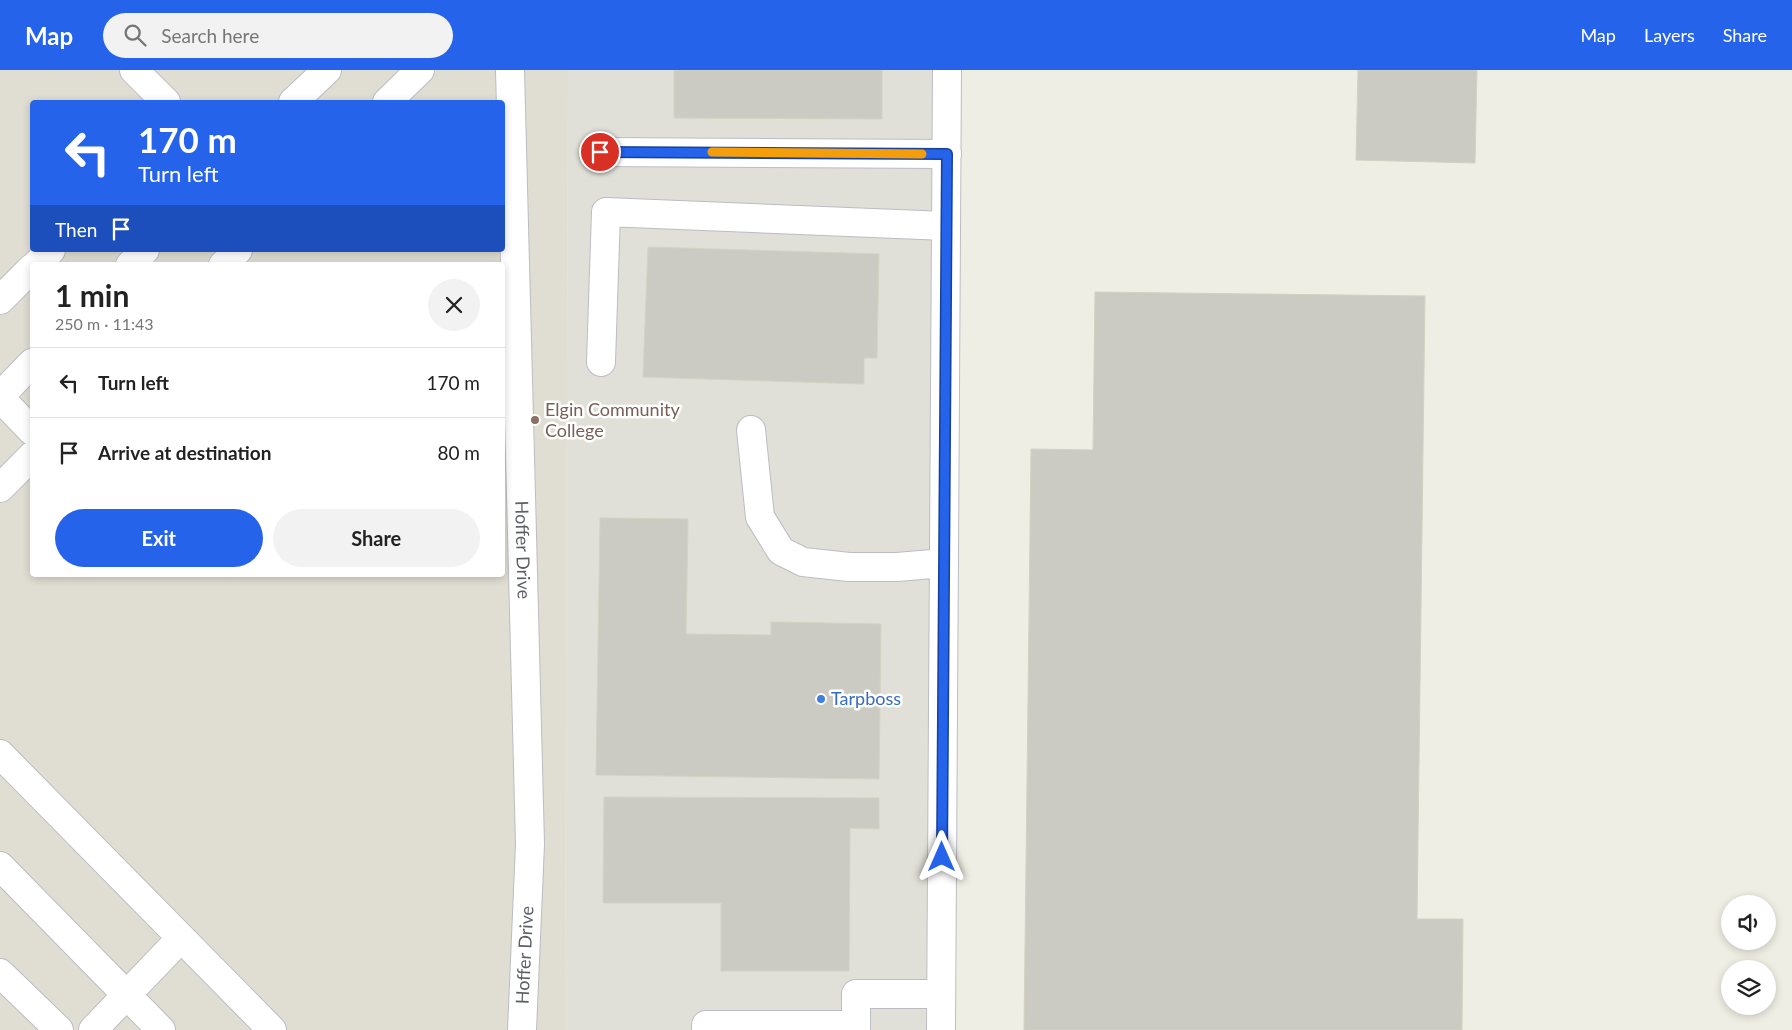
<!DOCTYPE html>
<meta charset="utf-8">
<style>
:root{--surface:#fff;--page:#f2f2f2;--text:#222;--muted:#767676;--line:#e0e0e0;--accent:#2563eb}
body{margin:0;font-family:Lato,sans-serif;background:var(--page);color:var(--text);height:100vh;display:flex;flex-direction:column;font-size:19px;white-space:nowrap}
*{box-sizing:border-box;margin:0}
p{font-size:16px;color:var(--muted)}
.icon{flex:none;width:28px;height:28px;fill:none;stroke:currentColor;stroke-width:2;stroke-linecap:round;stroke-linejoin:round}
.map{position:relative;flex:1;overflow:hidden}
.panel{position:absolute;left:30px;top:192px;width:475px;height:315px;display:flex;flex-direction:column;background:var(--surface);border-radius:5px;box-shadow:0 2px 8px #0003}
.panel>*{flex:none}
.guide{position:absolute;left:30px;top:30px;width:475px;height:152px;border-radius:5px;box-shadow:0 2px 8px #0003;background:#2563eb;color:#fff;overflow:hidden}
.tools{position:absolute;left:1721px;top:825px;display:grid;gap:10px}
.tools a{display:grid;place-items:center;width:55px;height:55px;border-radius:50%;background:var(--surface);box-shadow:0 2px 8px #0003;font-size:25px}
.pin{position:absolute;display:grid;place-items:center;width:42px;height:42px;color:#fff;margin:-21px;border:2px solid #fff;border-radius:50%;box-shadow:0 1px 5px #0007}
.me{position:absolute;width:55px;margin:-28px;rotate:0deg;stroke-linejoin:round;filter:drop-shadow(0 0 4px #0008)}
.turn{display:flex;align-items:center;gap:18px;height:105px;padding:0 25px;font-size:22px}
.turn .icon{width:65px;height:65px;stroke-width:2.5}
.turn b{display:block;font-size:35px;line-height:42px}
.then{display:flex;align-items:center;height:48px;padding:0 25px;background:#0003;gap:10px;font-size:19px}
.round{display:grid;place-items:center;flex:none;width:52px;height:52px;border-radius:26px;background:var(--page)}
.head{display:flex;align-items:center;justify-content:space-between;height:85px;padding:0 25px}
h1{font-size:30px;font-weight:700;line-height:38px}
.cta{display:flex;gap:10px;margin-top:auto;padding:10px 25px}
.cta a{flex:1;height:58px;border-radius:30px;background:var(--accent);color:#fff;font-size:20px;font-weight:700;line-height:58px;text-align:center}
.cta a+a{background:var(--page);color:var(--text)}
ul{padding:0;list-style:none}
li{display:flex;align-items:center;gap:15px;height:70px;padding:0 25px;border-top:1px solid var(--line)}
li div{flex:1}
li b{display:block;font-size:19px}
li em{font-style:normal}
header{display:flex;align-items:center;gap:30px;box-sizing:border-box;height:70px;padding:0 25px;background:var(--accent);color:#fff}
header strong{font-size:24px}
nav{display:flex;gap:28px;margin-inline-start:auto;font-size:18px}
.search{width:350px;height:45px;background:var(--page);display:flex;align-items:center;gap:12px;box-sizing:border-box;padding:0 18px;border-radius:28px;color:var(--muted);font-size:19px}
.map>svg:first-child{display:block}
</style>
<header>
<strong>Map</strong>
<div class="search"><svg class="icon" aria-label="search" viewBox="0 0 24 24"><circle cx="10" cy="10" r="6"/><path d="M15 15l6 6"/></svg>Search here</div>
<nav><a>Map</a><a>Layers</a><a>Share</a></nav>
</header>
<div class="map">
<svg width="1792" height="960" viewBox="0 0 1792 960">
<rect width="100%" height="100%" fill="#efeee4"/>
<path fill="#e0e0d8" d="M568,0H935L926,960H565Z"/>
<path fill="#e0ded2" fill-rule="evenodd" d="M0,0H568L565,960H0ZM32,32H502V180H32ZM32,195H502V505H32Z"/>
<path fill="#cccbc3" stroke="#d5d1c2" d="M674,0H882V49L674,48Z
M1358,0H1477L1475,93L1356,90Z
M648,177L879,184L877,288H864V314L643,307Z
M1095,222L1425,226L1417,849H1463L1462,960H1024L1031,379L1093,380Z
M600,448L688,449L686,564L771,565V552L881,554L879,709L596,705Z
M604,727L879,728V759L850,758L849,901H721V833H603Z"/>
<g fill="none" stroke-linecap="round" stroke-linejoin="round">
<defs>
<g id="minor">
<path d="M134,0L166,32"/>
<path id="s1" d="M510,0L530,774L522,960"/>
<path d="M293,32L327,0"/>
<path d="M387,32L420,0"/>
<path d="M600,82L947,84"/>
<path d="M36,195L51,180"/>
<path d="M130,195L145,180"/>
<path d="M223,195L238,180"/>
<path d="M0,230L32,198"/>
<path d="M601,292L606,142L946,156"/>
<path d="M0,326L32,293"/>
<path d="M0,328L32,361"/>
<path d="M751,360L760,447L781,481L803,492L849,497H897L944,493"/>
<path d="M0,418L32,386"/>
<path d="M0,684L272,960"/>
<path d="M0,796L161,960"/>
<path d="M0,903L59,960"/>
<path d="M93,960L181,868"/>
<path d="M706,960V955H856"/>
<path d="M856,960V924H941"/>
<path d="M941,960L947,0"/>
</g>
</defs>
<use href="#minor" stroke="#bbbdc3" stroke-width="30"/>
<use href="#minor" stroke="#fff" stroke-width="28"/>
</g>
<g fill="none" stroke-linecap="round" stroke-linejoin="round">
<defs>
<path id="route" d="M600,82L947,84L942,787"/>
</defs>
<use href="#route" stroke="#184099" stroke-width="12"/>
<use href="#route" stroke="#2563eb" stroke-width="9"/>
<path stroke="#f59e0b" stroke-width="9" d="M712,82L922,84"/>
</g>
<circle fill="#8d6e63" stroke="#fff" stroke-width="2" cx="535" cy="350" r="5"/>
<circle fill="#3f7fe0" stroke="#fff" stroke-width="2" cx="821" cy="629" r="5"/>
<g text-anchor="middle" stroke-width="5" stroke-linejoin="round" paint-order="stroke">
<g font-size="18" fill="#785e54" stroke="#fff" text-anchor="start">
<text x="545" y="346">Elgin Community<tspan x="545" dy="21">College</tspan></text>
</g>
<g font-size="18" fill="#5c5f65" stroke="#fff">
<text dy="6" stroke="none"><textPath href="#s1" startOffset="480">Hoffer Drive</textPath></text>
<text transform="translate(525 885) rotate(-87)" y="6">Hoffer Drive</text>
</g>
<g font-size="18" fill="#366cbe" stroke="#fff" text-anchor="start">
<text x="831" y="635">Tarpboss</text>
</g>
</g>
</svg>
<div class="tools">
<a><svg class="icon" aria-label="sound" viewBox="0 0 24 24"><path d="M4 9h4l5-4v14l-5-4H4zM17 9q2 3 0 6"/></svg></a>
<a><svg class="icon" aria-label="layers" viewBox="0 0 24 24"><path d="M12 4l9 5-9 5-9-5zM3 14l9 5 9-5"/></svg></a>
</div>
<div class="pin" style="left:600px;top:82px;background:#d93025"><svg class="icon" aria-label="arrive" viewBox="0 0 24 24"><path d="M6 21V4h12l-3 4 3 4H6"/></svg></div>
<svg class="me" style="left:942px;top:787px" viewBox="-20 -20 40 40"><path d="M0-17L14 15 0 8-14 15z" fill="#2563eb" stroke="#fff" stroke-width="4"/></svg>
<div class="guide">
<div class="turn"><svg class="icon" aria-label="left" viewBox="0 0 24 24"><path d="M17 20v-9H6M10 6l-5 5 5 5"/></svg><div><b>170 m</b>Turn left</div></div>
<div class="then">Then<svg class="icon" aria-label="arrive" viewBox="0 0 24 24"><path d="M6 21V4h12l-3 4 3 4H6"/></svg></div>
</div>
<section class="panel">
<div class="head"><div><h1>1 min</h1><p>250 m · 11:43</p></div><a class="round"><svg class="icon" aria-label="close" viewBox="0 0 24 24"><path d="M6 6l12 12M18 6L6 18"/></svg></a></div>
<ul>
<li><svg class="icon" aria-label="left" viewBox="0 0 24 24"><path d="M17 20v-9H6M10 6l-5 5 5 5"/></svg><div><b>Turn left</b></div><em>170 m</em></li>
<li><svg class="icon" aria-label="arrive" viewBox="0 0 24 24"><path d="M6 21V4h12l-3 4 3 4H6"/></svg><div><b>Arrive at destination</b></div><em>80 m</em></li>
</ul>
<div class="cta"><a>Exit</a><a>Share</a></div>
</section>
</div>
